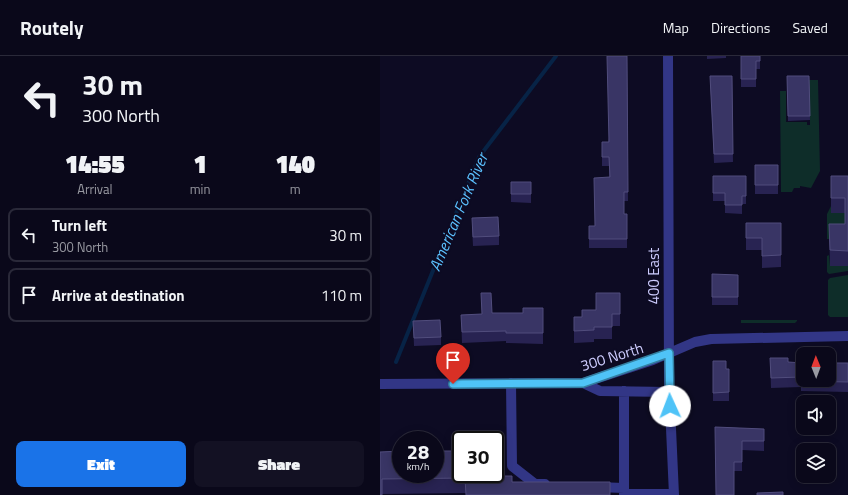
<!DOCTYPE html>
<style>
:root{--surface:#0a081a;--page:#131123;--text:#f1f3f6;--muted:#999aa2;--line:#2a2939;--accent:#1a73e8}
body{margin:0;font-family:"Titillium Web",sans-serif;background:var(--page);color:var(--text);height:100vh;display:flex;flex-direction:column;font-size:15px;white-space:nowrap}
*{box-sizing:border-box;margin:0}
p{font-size:13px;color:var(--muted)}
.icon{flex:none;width:22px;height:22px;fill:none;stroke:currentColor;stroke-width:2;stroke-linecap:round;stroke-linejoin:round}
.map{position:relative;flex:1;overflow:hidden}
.side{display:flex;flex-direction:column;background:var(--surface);width:380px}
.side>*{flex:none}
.banner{background:#0a081a;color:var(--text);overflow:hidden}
.needle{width:26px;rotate:359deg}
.controls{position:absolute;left:416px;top:291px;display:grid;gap:8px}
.controls a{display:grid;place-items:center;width:40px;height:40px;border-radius:8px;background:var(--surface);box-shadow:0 2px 10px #0003,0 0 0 1px var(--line);font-size:20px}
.speed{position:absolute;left:12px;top:375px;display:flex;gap:8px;font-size:20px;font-weight:700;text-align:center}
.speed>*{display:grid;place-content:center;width:52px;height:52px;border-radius:50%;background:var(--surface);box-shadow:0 2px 10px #0003,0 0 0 1px var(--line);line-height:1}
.speed small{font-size:10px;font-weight:400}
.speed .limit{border:2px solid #111;border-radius:6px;background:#fff;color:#111}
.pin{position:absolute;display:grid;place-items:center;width:34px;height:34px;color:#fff;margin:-41px -17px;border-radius:50% 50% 50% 0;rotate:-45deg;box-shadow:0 0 4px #0007}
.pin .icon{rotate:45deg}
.me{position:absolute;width:44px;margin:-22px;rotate:358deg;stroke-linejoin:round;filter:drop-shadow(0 0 3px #0008)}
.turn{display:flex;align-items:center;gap:14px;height:84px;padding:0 16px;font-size:18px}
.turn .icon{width:52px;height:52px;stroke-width:2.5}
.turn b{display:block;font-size:28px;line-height:34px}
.eta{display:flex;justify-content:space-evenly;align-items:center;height:68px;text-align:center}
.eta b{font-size:24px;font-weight:800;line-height:28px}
.button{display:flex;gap:8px;margin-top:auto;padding:8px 16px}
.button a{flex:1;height:46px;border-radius:8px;background:var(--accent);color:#fff;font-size:16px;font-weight:800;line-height:46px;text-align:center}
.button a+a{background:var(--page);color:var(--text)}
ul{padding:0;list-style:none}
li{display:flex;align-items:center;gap:12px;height:54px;margin:0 8px 6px;padding:0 8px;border:2px solid var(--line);border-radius:8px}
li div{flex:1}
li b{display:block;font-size:15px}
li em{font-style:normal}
header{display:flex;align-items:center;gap:24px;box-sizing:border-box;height:56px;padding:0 20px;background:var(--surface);border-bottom:1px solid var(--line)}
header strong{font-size:19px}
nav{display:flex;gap:22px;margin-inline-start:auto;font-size:14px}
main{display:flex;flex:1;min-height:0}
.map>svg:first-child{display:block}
</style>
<header>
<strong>Routely</strong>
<nav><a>Map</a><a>Directions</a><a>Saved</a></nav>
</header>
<main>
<section class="side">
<div class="banner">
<div class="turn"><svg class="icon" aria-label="left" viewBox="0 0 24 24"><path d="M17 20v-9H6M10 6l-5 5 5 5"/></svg><div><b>30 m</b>300 North</div></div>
</div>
<div class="eta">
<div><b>14:55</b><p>Arrival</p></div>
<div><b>1</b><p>min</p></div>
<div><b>140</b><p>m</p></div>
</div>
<ul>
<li><svg class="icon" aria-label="left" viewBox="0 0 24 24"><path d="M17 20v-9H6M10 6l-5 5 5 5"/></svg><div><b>Turn left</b><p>300 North</p></div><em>30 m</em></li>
<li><svg class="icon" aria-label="arrive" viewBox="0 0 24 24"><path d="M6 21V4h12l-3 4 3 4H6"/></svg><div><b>Arrive at destination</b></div><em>110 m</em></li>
</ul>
<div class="button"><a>Exit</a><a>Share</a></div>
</section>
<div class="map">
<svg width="468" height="439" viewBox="0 0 468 439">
<rect width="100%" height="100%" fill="#0d0b23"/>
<path fill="#0e2d29" d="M429,24H438L440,115L431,132L420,130V132H414L412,136H401L400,35H406V66H427V69H430Z
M451,150L452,157H465V183H447V158Z
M449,199L450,209H468V215L449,218L447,216V200Z
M468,219V261H450L448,259V224L450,222Z
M361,264H417V265L415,267H361Z"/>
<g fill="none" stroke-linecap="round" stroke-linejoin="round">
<path stroke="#072346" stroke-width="4" d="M16,306L99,101L176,0"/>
<path stroke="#323686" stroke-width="10" d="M288,0L289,328L294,439
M131,327L132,410L155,428H165
M203,327L220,335L289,336
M0,328L203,327L273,304L315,286L331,283L468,280
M244,335V432
M217,431L244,432V439
M244,438H294"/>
</g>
<path fill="#282352" d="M247,0L248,145H244V158H247V192H209V170H215L229,121V110H222V95L228,86Z
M327,0H346V2L327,3Z
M361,0H380V13H376V31H361Z
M330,20H352L353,106L334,107Z
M407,20H429L430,64L408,65Z
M375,109H398V138H375Z
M333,120H366V148H362V158L345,157V145H333Z
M451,120H468V210H450L449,168H465V157H451Z
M151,126V147L131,146V138Z
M366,167H401V211L382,212V194H366Z
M92,171L119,180V189L93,190Z
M358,219V249H332V241Z
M101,237L112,257H143L163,252V288L126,287V285L82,287L81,259L102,258Z
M240,237V270H232V283H214V286L194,287V261H202L216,254Z
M33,265L61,281V289L34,290Z
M390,302L408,306L468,307V336L421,335V331L391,332Z
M333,305L346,313H349V345H333Z
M335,371L384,373V395L362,394V415H354Z
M0,396L117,420L132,426L85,437L2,438Z"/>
<path fill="#393565" stroke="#514d7d" d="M227,0H247L248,136H244V158H247V183H209V170H215L214,122L230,121L229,101H222V86H229Z
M361,0H380V5H376V23H361Z
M330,20H352L353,98H334Z
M407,20H429L430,60H408Z
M375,109H398V129H375Z
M333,120H366V140H362V149H345V137H333Z
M451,120H468V195L450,194L449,168H465V142H451Z
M131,126H151V138H131Z
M118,161L119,180L93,181L92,162Z
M366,167H401V199L382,200V182H366Z
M332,218L358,219V241H332Z
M101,237H111L112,257H143V252H163V277H126V275L82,276L81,259L102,258Z
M216,237H240V258H232V271H214V274L194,275V261H202V254H216Z
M60,264L61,281L34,282L33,265Z
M390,302H408V306L423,307V324H449V307H468V326L421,325V321L391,322Z
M333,305H346V313H349V336L333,337Z
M335,371L384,373V385H362V406H354V439H336Z
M21,395V418H55V395H81V418H115V404H117V420H132V426H230V439H86L85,422L2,423V439H0V396Z
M403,436V439H377V437Z"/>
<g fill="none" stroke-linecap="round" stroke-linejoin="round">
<defs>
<path id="route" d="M73,328L203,327L289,297L290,350"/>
</defs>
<use href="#route" stroke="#337fa1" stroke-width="10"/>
<use href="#route" stroke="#4fc3f7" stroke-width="7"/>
</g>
<g text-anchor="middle" stroke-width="4" stroke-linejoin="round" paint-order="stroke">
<g font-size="15" fill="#cecdff" stroke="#0d0b23">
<text transform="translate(274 220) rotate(-90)" y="5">400 East</text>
<text transform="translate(232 301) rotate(-17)" y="5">300 North</text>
</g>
<g font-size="16" font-style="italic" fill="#5bc1ff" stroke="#0d0b23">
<text transform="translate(78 156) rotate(-67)" y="6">American Fork River</text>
</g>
</g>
</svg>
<div class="controls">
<a><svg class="needle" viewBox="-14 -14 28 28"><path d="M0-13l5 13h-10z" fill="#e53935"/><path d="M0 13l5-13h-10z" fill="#999aa2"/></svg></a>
<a><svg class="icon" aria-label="sound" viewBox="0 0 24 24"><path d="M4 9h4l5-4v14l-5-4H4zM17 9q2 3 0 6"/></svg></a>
<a><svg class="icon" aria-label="layers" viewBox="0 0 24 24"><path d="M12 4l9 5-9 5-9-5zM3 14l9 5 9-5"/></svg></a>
</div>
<div class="speed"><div>28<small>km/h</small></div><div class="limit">30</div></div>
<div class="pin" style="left:73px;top:328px;background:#d93025"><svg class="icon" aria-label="arrive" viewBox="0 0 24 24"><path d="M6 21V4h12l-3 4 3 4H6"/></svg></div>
<svg class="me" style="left:290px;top:350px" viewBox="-20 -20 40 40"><circle r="19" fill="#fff"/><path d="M0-13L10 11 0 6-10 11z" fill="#4fc3f7"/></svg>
</div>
</main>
